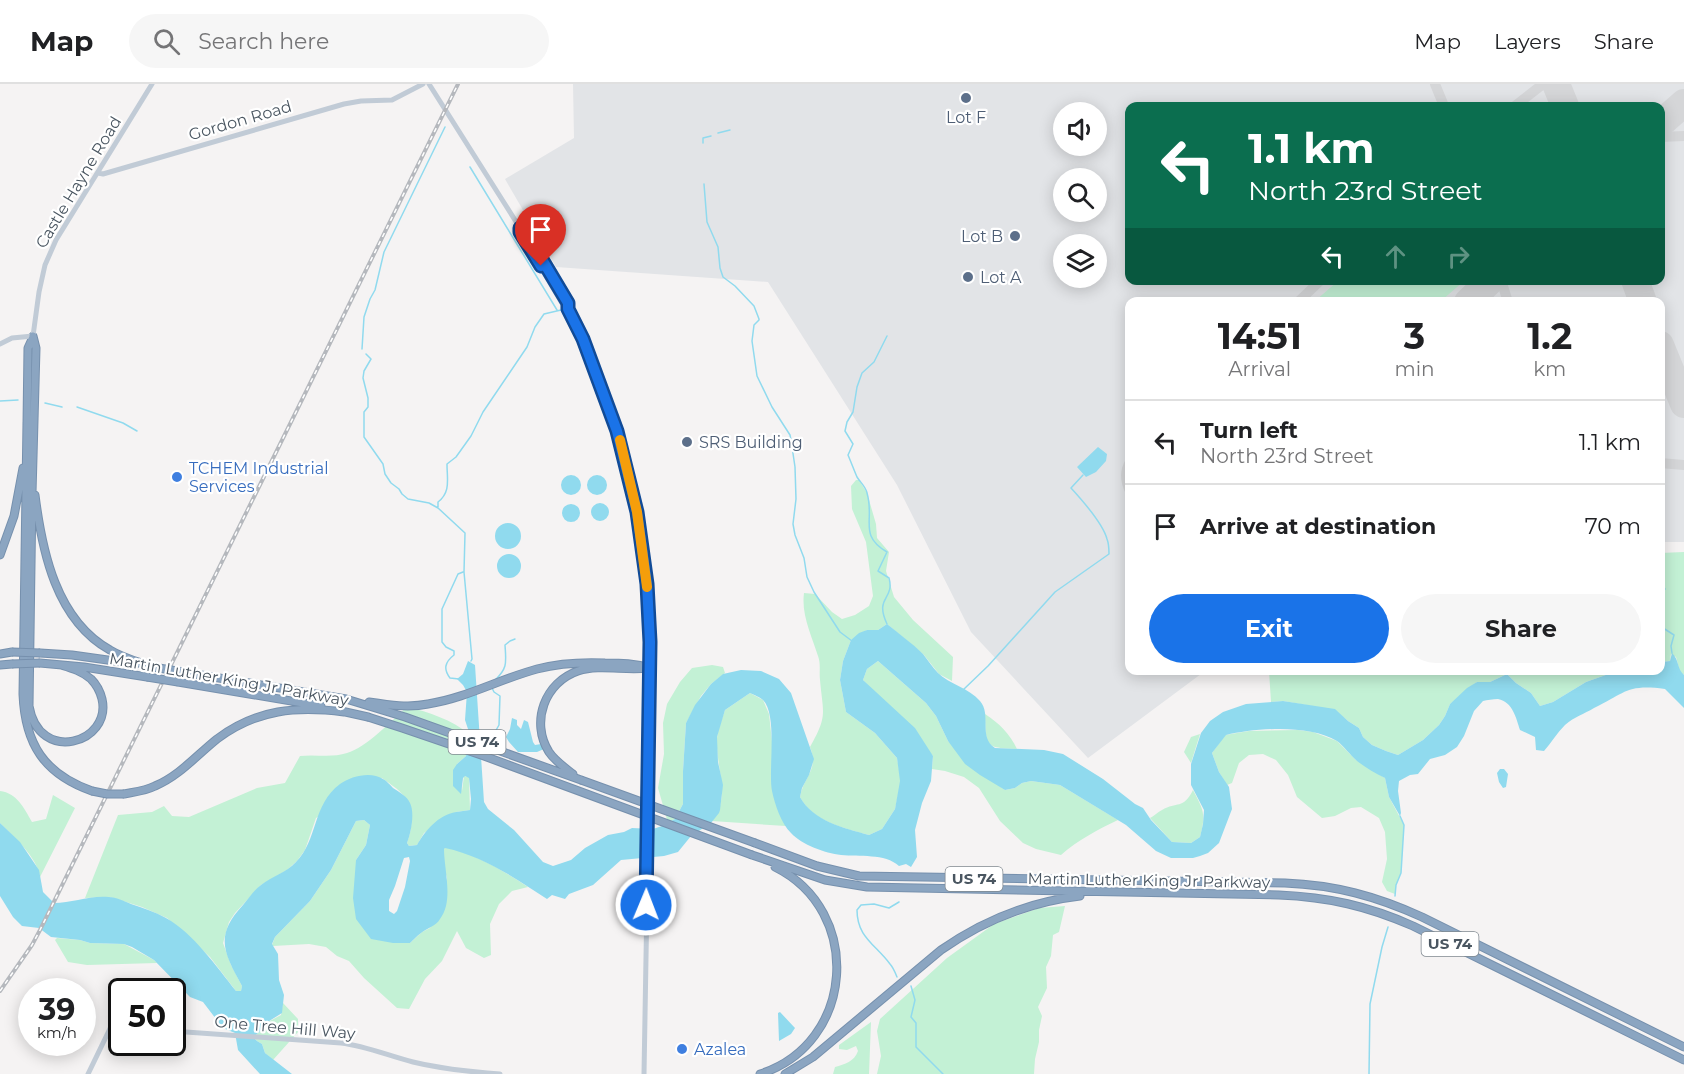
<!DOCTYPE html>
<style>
:root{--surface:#fff;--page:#f6f6f6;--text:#202124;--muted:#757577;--line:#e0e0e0;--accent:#1a73e8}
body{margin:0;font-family:Montserrat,sans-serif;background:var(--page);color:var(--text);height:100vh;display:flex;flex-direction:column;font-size:22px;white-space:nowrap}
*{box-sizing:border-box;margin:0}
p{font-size:20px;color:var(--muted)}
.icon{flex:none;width:33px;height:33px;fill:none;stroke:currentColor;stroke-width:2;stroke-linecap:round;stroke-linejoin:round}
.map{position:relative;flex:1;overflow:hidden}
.panel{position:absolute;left:1125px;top:213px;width:540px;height:378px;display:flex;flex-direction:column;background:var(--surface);border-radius:12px;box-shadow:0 3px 15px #0003}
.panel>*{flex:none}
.guide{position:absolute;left:1125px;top:18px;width:540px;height:183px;border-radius:12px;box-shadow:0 3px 15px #0003;background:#0b6e4f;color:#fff;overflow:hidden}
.buttons{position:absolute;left:1053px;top:18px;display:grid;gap:12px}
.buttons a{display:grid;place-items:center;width:54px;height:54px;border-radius:50%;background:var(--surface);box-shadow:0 3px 15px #0003;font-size:30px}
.speed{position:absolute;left:18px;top:894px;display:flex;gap:12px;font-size:30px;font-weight:700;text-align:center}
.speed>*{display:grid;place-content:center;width:78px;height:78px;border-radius:50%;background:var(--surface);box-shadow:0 3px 15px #0003;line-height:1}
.speed small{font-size:15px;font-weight:400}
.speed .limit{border:3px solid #111;border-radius:9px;background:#fff;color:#111}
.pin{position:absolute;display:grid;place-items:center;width:51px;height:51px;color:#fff;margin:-62px -26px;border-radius:50% 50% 50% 0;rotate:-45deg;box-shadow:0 0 6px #0007}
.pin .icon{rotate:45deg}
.me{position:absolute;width:66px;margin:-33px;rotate:1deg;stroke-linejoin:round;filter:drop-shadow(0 0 4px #0008)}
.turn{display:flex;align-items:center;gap:21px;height:126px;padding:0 24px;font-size:27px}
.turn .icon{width:78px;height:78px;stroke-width:2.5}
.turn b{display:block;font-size:42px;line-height:51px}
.lanes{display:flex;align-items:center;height:57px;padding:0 24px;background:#0003;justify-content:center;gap:30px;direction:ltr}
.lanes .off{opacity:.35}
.eta{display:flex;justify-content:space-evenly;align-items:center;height:102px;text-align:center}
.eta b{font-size:36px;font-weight:700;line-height:42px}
.action{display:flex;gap:12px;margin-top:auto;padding:12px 24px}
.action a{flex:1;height:69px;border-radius:36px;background:var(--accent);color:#fff;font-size:24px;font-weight:700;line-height:69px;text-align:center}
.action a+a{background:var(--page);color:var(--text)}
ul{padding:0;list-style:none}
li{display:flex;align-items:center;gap:18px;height:84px;padding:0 24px;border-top:2px solid var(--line)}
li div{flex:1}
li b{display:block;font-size:22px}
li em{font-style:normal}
header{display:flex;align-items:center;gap:36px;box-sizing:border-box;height:84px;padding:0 30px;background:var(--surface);border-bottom:2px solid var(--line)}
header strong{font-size:28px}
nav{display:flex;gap:33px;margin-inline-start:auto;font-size:21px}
.search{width:420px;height:54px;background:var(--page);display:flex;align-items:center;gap:15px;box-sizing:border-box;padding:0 21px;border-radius:33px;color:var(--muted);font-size:22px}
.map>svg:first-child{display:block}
</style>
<header>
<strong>Map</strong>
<div class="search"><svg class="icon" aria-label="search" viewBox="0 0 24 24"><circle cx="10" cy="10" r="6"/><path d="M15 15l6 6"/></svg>Search here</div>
<nav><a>Map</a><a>Layers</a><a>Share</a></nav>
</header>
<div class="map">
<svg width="1684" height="990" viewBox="0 0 1684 990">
<rect width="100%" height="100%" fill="#f5f3f3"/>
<path fill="#e2e4e7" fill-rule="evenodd" d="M573,0H1684V458H1661L1660,218H1130V586L1205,587L1088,674L971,548L897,401L768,198L556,183L505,95L574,54ZM1130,22H1660V196H1130ZM1064,28H1096V62H1064ZM1064,94H1096V128H1064ZM1064,160H1096V194H1064Z"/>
<path fill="#c3f1d5" d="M1338,197V196L1464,197L1441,217H1315Z
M856,396H859L867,409L876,440L877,454L889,468L886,487L894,513L913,536L953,573L952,597L939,590L924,571L887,540L878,546H867L851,556L843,577L840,596L846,628L875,649L897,674L901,697L895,725L882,745L869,751C844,744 813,738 800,713C804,691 819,687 810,663C828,631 823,630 820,596C819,588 821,580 818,572C812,552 801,531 804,509L815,510L832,528L842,535L855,531L869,522L873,512L866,458L852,425L851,402Z
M1684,468V591L1680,588L1676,573L1671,570L1670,577L1661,578L1660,469Z
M878,577L926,619L936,632L948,657L994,698L1005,706L1015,704L1022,699L1031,697L1060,701L1118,736C1097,746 1078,756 1061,771L1036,765L1023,759L1000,737L979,704L964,693L945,687L932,685L933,672L863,596L867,585Z
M712,581L723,583L725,589L711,600L701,612L686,639L683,687V720L675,735L668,739L658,704L664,670L663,639L667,620L680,598L692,584Z
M1269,587H1617L1586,598L1553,618L1540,622L1531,609L1516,599L1507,590L1490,598H1477L1450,620L1445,632L1439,641L1423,656L1398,671L1386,667L1372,661L1363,653L1359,644L1348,637L1335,626L1283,617L1271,618Z
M750,609L763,616L769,630L780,730L786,742L712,737C732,713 715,682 717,654C718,645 722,635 725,626Z
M407,623C429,628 452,636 469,650L466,672L457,680L462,707L464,692L469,693L470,726L456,728L424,749L417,761L409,762L407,759C413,743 415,721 401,709C396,703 388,699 382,694L316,734L305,766L297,777L287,786L261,801L235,829L229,838L223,859L231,881L242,902L241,907H236L210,873L185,850L167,834L142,823L110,813L85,814L118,731L152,728L164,722L172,732L189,733L257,704L285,699L300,672C315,670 332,674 347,669C366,664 392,636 407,623Z
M985,630C999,639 1010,650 1017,665C984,664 986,662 985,630Z
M1298,646L1313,648L1337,657L1356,676L1385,694L1389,713L1404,741L1401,789L1396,801L1395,810L1387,807L1382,798L1387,775L1385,748L1379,734L1361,723L1351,724L1335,732L1322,734L1297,713L1288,691L1276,676L1263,670L1249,671L1239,679L1232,699L1227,701L1219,688L1212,669L1225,651L1249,647Z
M1200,650L1191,679L1184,668L1191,653Z
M1193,706C1204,727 1206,730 1200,753L1191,759L1172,758L1150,734C1154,732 1158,728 1162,726C1177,717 1183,726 1193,706Z
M0,707C17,709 24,724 32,738L46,735L53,711L75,724L40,793C37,773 14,753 0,739Z
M364,736L370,741L366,761L356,776L410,859L422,848L430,844L447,794L444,783V765L445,763C476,770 502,786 528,803L512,807L499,820L490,840L491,871L484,874L466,864L457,847L442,877L425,895L409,925L397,924L364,894L349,877L337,872L326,863L309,860L273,862L272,861L275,853L310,817L331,786L356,737Z
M1065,822L1059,848L1053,851L1051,872L1046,883L1047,904L1038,923L1042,932L1039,946V958L1035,975L1034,990H877L881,972L877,947L880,935L947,874L994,840L1039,824Z
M57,854L80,856L90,859L124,860L154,876L157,879L87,881L68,878L55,856Z
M283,919L298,935V948L273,976L265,969L262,960L257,957L253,953L263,945L266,939L281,931Z
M871,938L869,990H833L835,983C845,980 854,978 858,967L856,962L847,966L839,965V961Z"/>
<path fill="#90daee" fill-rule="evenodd" d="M1098,363L1107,370L1106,377L1096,388L1086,393L1077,383Z
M587 401a10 10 0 1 1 20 0a10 10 0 1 1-20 0Z
M561 401a10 10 0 1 1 20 0a10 10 0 1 1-20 0Z
M591 428a9 9 0 1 1 18 0a9 9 0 1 1-18 0Z
M562 429a9 9 0 1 1 18 0a9 9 0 1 1-18 0Z
M495 452a13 13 0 1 1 26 0a13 13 0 1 1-26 0Z
M497 482a12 12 0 1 1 24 0a12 12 0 1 1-24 0Z
M887,540C899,550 912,559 923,570C928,576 932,583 938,589C949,600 969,604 980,617C992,631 978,653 995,664L1044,666L1063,670L1103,695L1135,720L1143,724L1151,736L1172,758L1191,759L1200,753L1203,740L1204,726L1191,701V680L1201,649L1210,637L1223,628L1246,620L1283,617L1335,625L1348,637L1359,644L1363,653L1372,661L1386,667L1398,671L1423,656L1439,641L1445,632L1450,620L1467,604L1477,598H1490L1507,590L1516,599L1531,609L1540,622L1553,618L1586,598L1617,587L1660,586L1661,578L1670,577L1672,569C1679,575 1677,585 1684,591V624L1665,605C1626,600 1626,609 1594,624C1584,630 1574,633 1565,641C1557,649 1551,659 1544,667L1536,666L1535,653L1520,646C1516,634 1513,618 1498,615C1493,615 1487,616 1483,617L1474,627L1464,652L1457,663L1445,671L1430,675L1418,690L1410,691L1399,697L1398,707L1401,729L1400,732L1389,713L1385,694C1375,689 1366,684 1357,677C1350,671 1344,662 1337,657C1309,640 1256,644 1226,651L1212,669L1219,688L1229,703L1232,725L1219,759L1208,769L1200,772L1193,774H1171L1156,767L1126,741L1060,701L1031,697L1022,699L1015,704L1005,706L980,691L965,680L948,657L936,632L926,619L878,577L867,585L863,596L915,644L933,672L931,697L922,719L915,746L917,773L911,783L906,780L899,782C885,769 859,773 841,771C825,769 802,761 791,749C781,739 775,721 772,707C768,686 778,631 763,616C760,613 754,611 750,609L725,626L717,653L718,678L723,701L720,726L719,729L711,739L691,752L678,768L664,772L621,776L593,801L569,810L565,815L552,811L547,815C515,794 483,772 445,764L444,765C444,786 454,817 440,835C436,842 427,844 421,849C417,852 414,855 410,859H393L371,855L356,835L353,814L356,776L366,761L370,741L364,736L356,737L331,786L310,817L275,853L272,860L278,870L279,896L284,911L282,929L266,939L263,945L253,953L257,957L262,960L265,969L292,990H260L238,966L235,949L216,941V935L203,918L190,913L154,876L132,863L124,860L90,859L80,856L51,853L39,844L22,842L13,833L0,812V739L20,758L39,786L43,808L54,819C72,819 90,811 109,813C116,813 124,817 131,820C143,824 155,828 166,834C193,849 217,883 236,907H241L242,902C224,869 214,852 243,821C249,814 254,806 261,801C272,792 286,789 296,778C318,756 312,721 340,700C351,692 371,687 383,695C387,697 390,701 393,704C399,708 407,712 410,719C415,729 411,749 407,759L409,762L417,761C425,747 438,731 456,728C461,727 465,727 470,726L471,715L469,694L465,692L463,694L461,710L453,702V686L457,680L466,672L470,651L465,636L467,608L463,601L457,595L463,590L468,577L475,581L484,718L488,725L514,746L543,778L553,782L571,776L585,764L608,751L624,748L632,744L653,745L662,742L675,735L683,720V687L686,639L695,621L711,600L723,590L741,586L761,587L779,595L791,609L814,675L809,691L802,704L800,713C813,737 844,744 869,751L882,745L895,725L900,697L897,674L875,649L846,628L840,596L843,577L851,556L859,549L867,546H878ZM409,773L410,777L405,803L397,827L394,830L389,827V816L395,802L403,777L404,774Z
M512,634L517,636V641L521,645L524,636L528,638L533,658L535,661L541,660L544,665L537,668H518L509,658L506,653L510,645Z
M1500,685H1504L1508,690L1506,703L1503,704L1499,698L1497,689Z
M780,928L795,944L791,950L779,957L778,929Z"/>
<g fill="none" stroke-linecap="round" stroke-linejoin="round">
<path stroke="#90daee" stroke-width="1.5" d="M718,49L730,46
M703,59V54L711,52
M470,83L557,226
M704,100L707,138L718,163L720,184L723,193L735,202L754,222L759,235V236L754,241L752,257L757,292L772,323L790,351L791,356L795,383L796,415L793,440L795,451L804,474L807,493L814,508L840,548L852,557
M887,252L874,278L862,289L857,303L853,328L847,338L845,347L853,360L848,371C851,378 854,386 857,393C860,398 866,403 867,409C875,436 858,451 887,468L878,487L889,494C895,516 874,512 887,540
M362,265L364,233L370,215L375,206L384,168L445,43
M366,270L371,275L364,287L363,294L368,314V323L364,328V353L383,380L385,390L391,399L399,405L402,410L408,415L429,419L438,424L465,449L464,488L472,575L471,577
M0,317L18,316
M45,319L62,323
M77,323L123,339L137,347
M438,423V418C451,408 447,395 447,380L456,373L471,352L483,328L527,263L535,243L544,230L561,226
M1660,498L1665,505L1660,511
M1660,536V537
M1660,542L1674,551L1671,562L1672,569
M459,595L450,594C443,585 445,578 454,571V567L446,563L442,558V525L458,490L463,488
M495,596C508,584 506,578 505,561L510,557L515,555
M964,605L988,582L1055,508L1109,470C1109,465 1109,460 1107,455C1103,440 1082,416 1071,404L1083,391
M491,660V655L499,641L500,612L494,608L492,604
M1395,812L1396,801L1401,789L1404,741L1400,732
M897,893C895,888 893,883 890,880C875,860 857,853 857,826L861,821L874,820L889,824L899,818
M911,902L915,916L911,933L916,939V963L943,990
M1369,990L1370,920L1382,863L1388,843"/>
<path stroke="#d5d6d8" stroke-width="10" d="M1435,0L1444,22
M1515,22L1543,0
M1660,53L1684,52
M1501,196L1508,218
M1298,218L1321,196
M1130,378C1124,388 1125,397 1130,407
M1660,379L1684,381"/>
<path stroke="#d5d6d8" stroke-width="28" d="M1556,0L1565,22
M1660,40L1684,19
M1635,196L1643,218
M1468,218L1491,196
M1660,261L1684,320"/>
<defs>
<path id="highway" d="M33,252L36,264L32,409L29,622C39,681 112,659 102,615C100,607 96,600 91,595C82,587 71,584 61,581
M27,338L23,610C25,660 44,690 92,707
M27,340L28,264L33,253
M35,411C42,467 56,536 110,566C123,574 139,578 153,583
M0,471L14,432L23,384
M40,569L72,571L136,580
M0,570L12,568
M40,579L84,583L147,593
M0,581L12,580
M183,588L346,615L405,633L581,696
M178,598L321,622
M369,618C389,621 409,624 428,620C466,614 500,595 537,585C560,579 583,578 605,579C621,579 635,579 651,584
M341,627L368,633
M573,690C564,683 555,677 549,668C530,638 545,598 578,587C600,580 625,587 648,584
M124,710C134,708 145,707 155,702C179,692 197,671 217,655C257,625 297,622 344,628
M755,759L817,782L859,792L1285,799C1335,801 1376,812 1422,833L1684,963
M752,771L825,796L867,803L1279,811C1328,813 1368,822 1413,842L1684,976
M760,990C855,960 864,827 775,783
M785,990L813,973L941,866C984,836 1028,818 1080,812"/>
</defs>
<use href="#highway" stroke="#7690ad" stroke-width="9"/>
<path stroke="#c1cbd6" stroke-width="5" d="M429,0L520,144V148L563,221L568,225
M98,89L103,90L344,20L361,17L392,16L423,0
M520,144L523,146L528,152L568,219V225L583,255L607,317L629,393L643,468L648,518L651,584L644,990
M0,260L12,254L33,252L39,208L45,181L56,156L152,0
M172,947L341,959C366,962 389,972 413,978C442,985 471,988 500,990
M88,990L120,924L122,925"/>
<use href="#highway" stroke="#8ba5c1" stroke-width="7"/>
<defs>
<path id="rail" d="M0,907L32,861L40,846L458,0"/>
</defs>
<use href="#rail" stroke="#b5b8bd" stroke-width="4"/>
<use href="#rail" stroke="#fff" stroke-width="1.5" stroke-dasharray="4.5" stroke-linecap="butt"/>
<defs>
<path id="highway-bridge" d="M12,568L40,569
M12,580L40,579
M153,583L183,588
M147,593L178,598
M368,633L402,644L484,672L752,771
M581,696L755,759
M92,707L107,710H124"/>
</defs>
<use href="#highway-bridge" stroke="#7690ad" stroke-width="9" stroke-linecap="butt"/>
<use href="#highway-bridge" stroke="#8ba5c1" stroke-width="7"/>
</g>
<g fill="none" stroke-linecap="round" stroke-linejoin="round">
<defs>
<path id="route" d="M541,182L520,148V144L524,146L528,152L568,219V225L583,255L617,347L637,428L647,500L650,558L646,821"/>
</defs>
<use href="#route" stroke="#114b97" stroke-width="15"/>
<use href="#route" stroke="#1a73e8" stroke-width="10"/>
<path stroke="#f59e0b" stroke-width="10" d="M620,356L637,428L647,503"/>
</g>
<g fill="#5c6f8a" stroke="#fff" stroke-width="2">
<circle cx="966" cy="14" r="6"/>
<circle cx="1015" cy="152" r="6"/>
<circle cx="968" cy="193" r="6"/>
<circle cx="687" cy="358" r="6"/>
</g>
<g fill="#3f7fe0" stroke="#fff" stroke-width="2">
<circle cx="177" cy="393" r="6"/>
<circle cx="682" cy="965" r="6"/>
</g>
<g text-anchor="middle" stroke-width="4.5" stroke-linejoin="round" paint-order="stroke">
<g fill="#fff" stroke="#808990" stroke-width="1.5">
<rect x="448.5" y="646" width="57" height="24" rx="4.5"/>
<rect x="945.5" y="783" width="57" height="24" rx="4.5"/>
<rect x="1421.5" y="848" width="57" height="24" rx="4.5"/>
</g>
<g font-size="15" font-weight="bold" fill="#4a5661">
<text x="477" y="663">US 74</text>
<text x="974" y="800">US 74</text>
<text x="1450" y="865">US 74</text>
</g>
<g font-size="16" fill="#4e5e75" stroke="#fff" text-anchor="start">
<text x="966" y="39" text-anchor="middle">Lot F</text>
<text x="1003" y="158" text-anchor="end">Lot B</text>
<text x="980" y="199">Lot A</text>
<text x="699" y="364">SRS Building</text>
</g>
<g font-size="16" fill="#4a5661" stroke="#fff">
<text transform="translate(240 36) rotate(-16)" y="6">Gordon Road</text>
<text transform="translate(78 98) rotate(-59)" y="6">Castle Hayne Road</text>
<text transform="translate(229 595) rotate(10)" y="6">Martin Luther King Jr Parkway</text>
<text transform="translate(1149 796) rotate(1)" y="6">Martin Luther King Jr Parkway</text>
<text transform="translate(285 943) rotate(5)" y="6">One Tree Hill Way</text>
</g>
<g font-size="16" fill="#366cbe" stroke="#fff" text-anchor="start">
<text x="189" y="390">TCHEM Industrial<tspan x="189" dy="18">Services</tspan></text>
<text x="694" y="971">Azalea</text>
</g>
</g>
</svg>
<div class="buttons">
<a><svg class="icon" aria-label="sound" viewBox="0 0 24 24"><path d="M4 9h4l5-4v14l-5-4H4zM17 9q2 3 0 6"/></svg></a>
<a><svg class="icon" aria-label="search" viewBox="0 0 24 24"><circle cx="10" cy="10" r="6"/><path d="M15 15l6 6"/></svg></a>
<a><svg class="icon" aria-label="layers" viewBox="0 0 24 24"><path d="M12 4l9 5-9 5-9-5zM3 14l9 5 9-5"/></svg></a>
</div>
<div class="speed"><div>39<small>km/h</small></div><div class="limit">50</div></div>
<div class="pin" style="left:541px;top:182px;background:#d93025"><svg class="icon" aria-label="arrive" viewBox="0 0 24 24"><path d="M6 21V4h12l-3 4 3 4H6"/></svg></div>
<svg class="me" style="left:646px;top:821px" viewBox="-20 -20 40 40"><circle r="17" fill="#1a73e8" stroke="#fff" stroke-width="3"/><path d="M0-11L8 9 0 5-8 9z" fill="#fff"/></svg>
<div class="guide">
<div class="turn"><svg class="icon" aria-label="left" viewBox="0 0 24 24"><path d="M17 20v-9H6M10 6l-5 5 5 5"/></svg><div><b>1.1 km</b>North 23rd Street</div></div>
<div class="lanes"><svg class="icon" aria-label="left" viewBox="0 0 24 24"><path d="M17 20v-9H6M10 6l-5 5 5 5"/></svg><svg class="icon off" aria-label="ahead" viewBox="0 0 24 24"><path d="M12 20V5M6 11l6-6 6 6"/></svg><svg class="icon off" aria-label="right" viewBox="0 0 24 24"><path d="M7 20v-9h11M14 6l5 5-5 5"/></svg></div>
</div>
<section class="panel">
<div class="eta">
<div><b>14:51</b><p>Arrival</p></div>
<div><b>3</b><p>min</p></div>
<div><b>1.2</b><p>km</p></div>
</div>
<ul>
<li><svg class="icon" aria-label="left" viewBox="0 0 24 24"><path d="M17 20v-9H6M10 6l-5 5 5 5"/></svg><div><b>Turn left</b><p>North 23rd Street</p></div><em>1.1 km</em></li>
<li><svg class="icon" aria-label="arrive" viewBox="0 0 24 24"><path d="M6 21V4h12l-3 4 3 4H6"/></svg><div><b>Arrive at destination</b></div><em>70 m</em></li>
</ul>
<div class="action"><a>Exit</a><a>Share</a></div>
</section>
</div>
